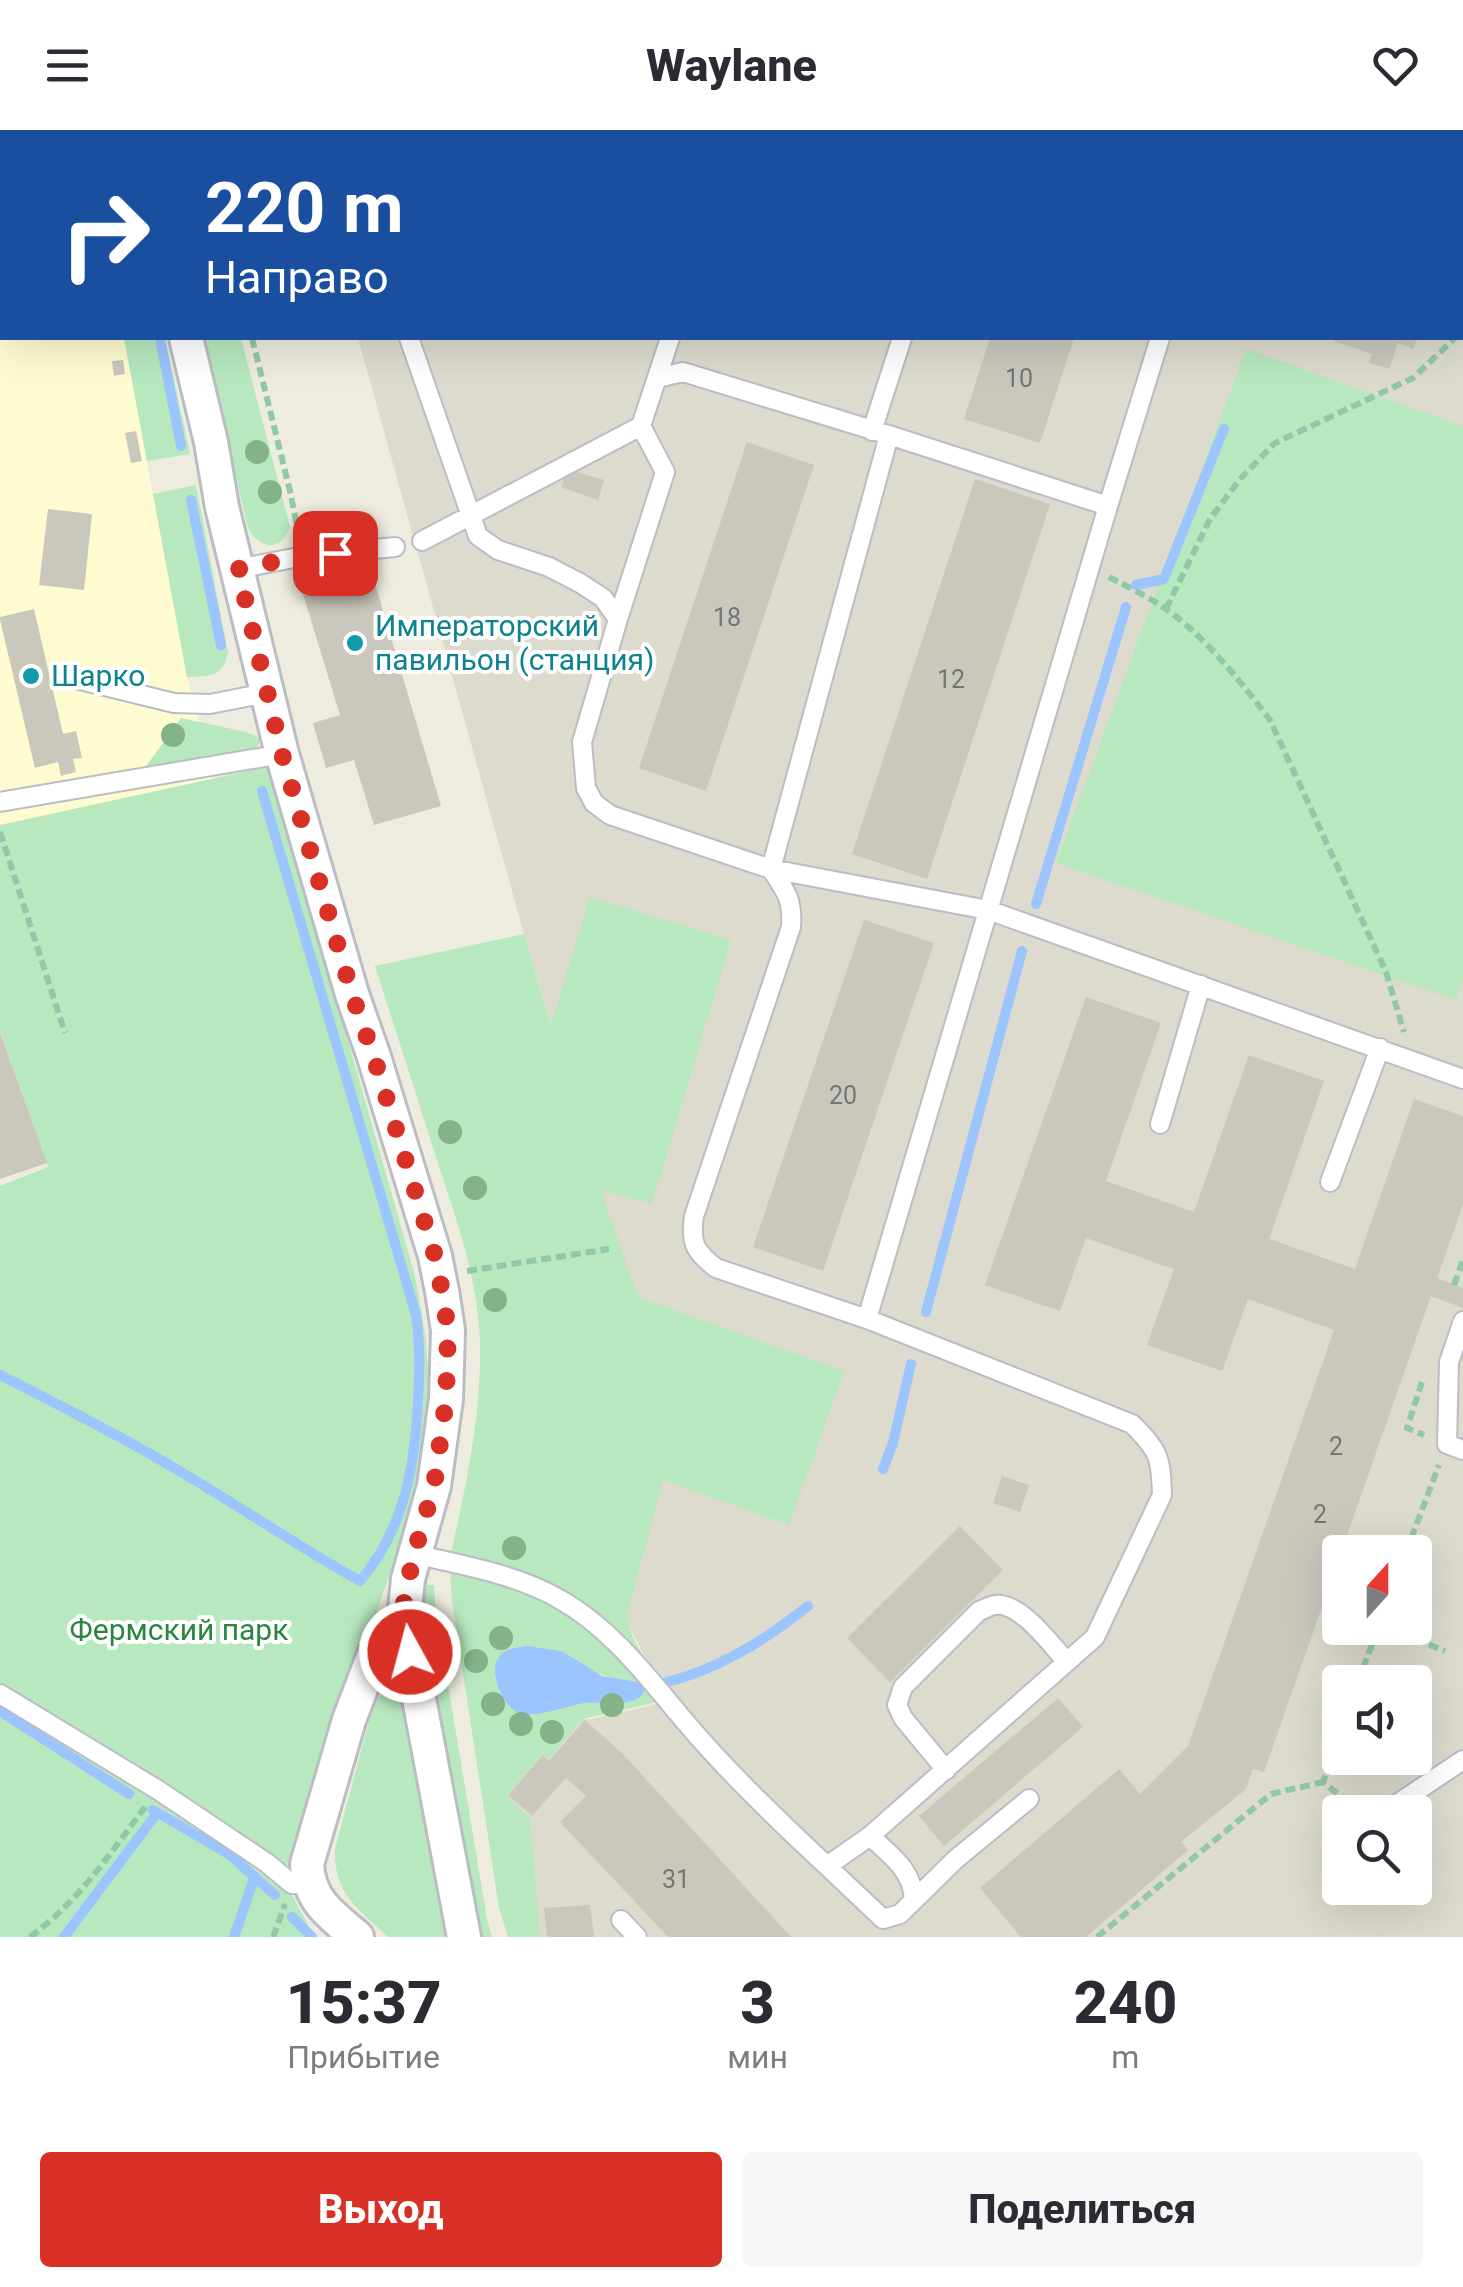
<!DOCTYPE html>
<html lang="ru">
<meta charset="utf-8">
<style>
:root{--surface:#fff;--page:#f7f7f7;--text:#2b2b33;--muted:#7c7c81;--accent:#d93025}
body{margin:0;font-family:Roboto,sans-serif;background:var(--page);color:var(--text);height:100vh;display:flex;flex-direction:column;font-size:38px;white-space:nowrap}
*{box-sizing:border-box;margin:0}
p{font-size:32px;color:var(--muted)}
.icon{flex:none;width:55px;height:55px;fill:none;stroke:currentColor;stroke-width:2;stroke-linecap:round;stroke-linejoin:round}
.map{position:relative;height:1807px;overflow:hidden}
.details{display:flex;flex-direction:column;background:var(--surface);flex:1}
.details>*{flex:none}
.guide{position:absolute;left:0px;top:0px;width:1465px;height:210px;box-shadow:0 10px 40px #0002;background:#1a4fa0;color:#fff;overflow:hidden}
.needle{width:65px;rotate:21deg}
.controls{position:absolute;left:1322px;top:1405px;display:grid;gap:20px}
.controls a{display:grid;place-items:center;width:110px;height:110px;border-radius:10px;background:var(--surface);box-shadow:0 10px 40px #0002;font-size:50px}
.pin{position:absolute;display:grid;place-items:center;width:85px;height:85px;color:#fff;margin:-42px;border-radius:20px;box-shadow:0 5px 15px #0006}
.me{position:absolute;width:110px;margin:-55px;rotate:353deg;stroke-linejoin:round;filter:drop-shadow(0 0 8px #0008)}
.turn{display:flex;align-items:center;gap:35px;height:210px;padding:0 40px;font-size:45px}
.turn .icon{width:130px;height:130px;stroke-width:2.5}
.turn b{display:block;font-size:70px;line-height:85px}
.eta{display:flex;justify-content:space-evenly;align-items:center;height:170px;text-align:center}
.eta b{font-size:60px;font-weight:800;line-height:70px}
.cta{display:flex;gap:20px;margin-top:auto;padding:20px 40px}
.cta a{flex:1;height:115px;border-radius:10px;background:var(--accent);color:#fff;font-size:40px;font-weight:800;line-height:115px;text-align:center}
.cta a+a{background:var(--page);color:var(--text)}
header{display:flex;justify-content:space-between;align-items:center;height:130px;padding:0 40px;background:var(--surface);font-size:45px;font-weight:800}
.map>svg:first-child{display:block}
</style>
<header><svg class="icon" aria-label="menu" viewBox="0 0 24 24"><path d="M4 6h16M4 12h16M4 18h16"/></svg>Waylane<svg class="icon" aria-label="heart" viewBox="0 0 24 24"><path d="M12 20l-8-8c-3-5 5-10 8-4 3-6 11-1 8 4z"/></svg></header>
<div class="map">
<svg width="1463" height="1807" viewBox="0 0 1463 1807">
<rect width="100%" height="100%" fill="#edecde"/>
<path fill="#fffbd1" d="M0,146L2,147V208H124L187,547L378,1292L48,1037L0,901Z"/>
<path fill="#dcdbcd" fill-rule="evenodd" d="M298,0H1463V1807H537L503,1666L577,1582L586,1590L658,1574L671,1561L645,1527L628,1494L601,1059L524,804L358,208H1462V2H299ZM1340,1422H1415V1498H1340ZM1340,1552H1415V1628H1340ZM1340,1682H1415V1758H1340Z"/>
<path fill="#b7e8be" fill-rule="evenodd" d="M0,0H115L116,2H2V147L0,146Z
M124,208H165L190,324L147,331Z
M203,208H241L290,397C281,422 260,420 248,398Z
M1246,219L1463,296V849L1456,870L1056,733Z
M196,355L228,523C222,548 210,546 187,547L153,364Z
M181,588L246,602L258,607L260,612L257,617L144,639Z
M266,637L270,640L273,648L414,1142C422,1182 430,1224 428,1266C426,1313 415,1359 404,1404L285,1741C289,1767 304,1784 314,1807H0V1056L48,1037L0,901V695Z
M590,767L731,810L652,1074L601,1060L638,1167L844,1241L789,1395L663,1350L628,1482C627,1513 653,1538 672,1560L669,1563C641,1529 614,1493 576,1469C541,1447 491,1437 451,1424C466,1355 482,1283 480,1212C478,1150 457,1091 438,1033C417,967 396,902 375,836L524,804L551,895Z
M450,1441C552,1463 591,1494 657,1572L583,1589L549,1628L543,1623L506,1666L530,1688L540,1807H508L499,1778L452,1471ZM527,1516L562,1521L593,1541L611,1548L631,1571L586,1573L530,1584C512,1582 505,1570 498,1555L510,1519Z
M427,1455H434L436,1483L487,1789L492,1807H481L421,1499C419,1484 420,1468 427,1455Z
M386,1562H394L401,1568L445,1807H388C358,1779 333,1763 335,1719L372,1579L379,1567Z"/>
<path fill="#9cc4ff" d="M527,1516L562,1521L602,1546L637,1552L643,1556L644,1562C640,1567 639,1569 632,1571C619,1574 599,1572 586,1573C567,1575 533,1590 517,1582C502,1574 488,1541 499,1527C505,1518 517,1518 527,1516Z"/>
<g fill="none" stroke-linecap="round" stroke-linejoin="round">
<path stroke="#9cc4ff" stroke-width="10" d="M37,0V2
M108,0L109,2
M160,208L181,316
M191,370L221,515
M1136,455L1164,449L1224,299
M1036,774L1126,477
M926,1182L1022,821
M0,1245C59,1275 119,1305 176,1339C238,1375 297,1416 360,1451C404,1400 415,1336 418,1270C420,1241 420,1213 416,1185L262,661
M883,1339L893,1313L911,1234
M664,1553C719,1539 764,1511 808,1476
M0,1581L129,1664
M153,1680L230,1725L275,1765
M292,1787L312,1807
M64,1807L157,1683
M234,1807L255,1746"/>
</g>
<path fill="#cac7bd" d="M990,208H1074L1040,313L964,289Z
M1336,208H1417L1413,219L1398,213L1389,239L1369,233L1372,224L1334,211Z
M123,230L125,244L114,246L112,231Z
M136,301L142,331L131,333L125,303Z
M747,312L814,335L706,661L639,638Z
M567,339L604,350L598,370L561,357Z
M975,349L1050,374L927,749L852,724Z
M48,379L92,384L84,460L39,455Z
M365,420L441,676L374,695L354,630L326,638L313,593L340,585L296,441Z
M34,479L63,604L76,601L82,628L73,629L76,642L61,646L58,632L35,638L0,490V487Z
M864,790L934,813L823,1141L753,1117Z
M1086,867L1161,893L1106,1051L1194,1082L1249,925L1324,951L1269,1109L1355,1139L1414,969L1463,986V1075L1437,1148L1463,1158V1178L1431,1166L1264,1642L1253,1639L1246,1659L1181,1712L1188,1720L1086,1807H1021L980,1758L1119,1639L1140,1664L1188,1616L1334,1200L1248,1169L1222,1241L1147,1215L1174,1139L1086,1108L1060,1181L985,1155Z
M0,902L47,1033L0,1049Z
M1002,1346L1029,1355L1020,1382L993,1373Z
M960,1396L1003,1440L890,1552L847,1508Z
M1058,1568L1083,1597L944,1716L919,1686Z
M585,1590L623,1624L791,1807H668L560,1692L586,1666L566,1648L532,1686L508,1665L543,1625L549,1631Z
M590,1775L594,1807H547L544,1778Z"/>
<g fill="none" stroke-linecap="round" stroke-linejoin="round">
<defs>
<path id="service" d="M364,0L366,2
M388,2L389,0
M735,2V0
M968,2L969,0
M1220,2L1221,0
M409,208L478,406L498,420L549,437L580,453L603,468L618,489
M657,248L683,242L889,305L1108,376
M641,296L665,342L618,489L582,612L586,658L594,673L610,685L771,739L988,780L1463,949
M872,301L902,208
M422,411L641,296L670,208
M237,439L304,426L395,417
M64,546L174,573L210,574L266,563
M0,672L282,624
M1160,994L1201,855
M1330,1052L1380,918
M867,1189L1108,376L1160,208
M1463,1191L1449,1232L1447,1314L1463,1320
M415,1424C464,1436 517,1444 561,1470C619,1503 658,1562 702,1611C741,1655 784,1696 827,1736L870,1706L1095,1507L1162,1365C1161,1327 1159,1321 1132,1294L867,1189L716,1138C695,1122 690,1113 694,1086L791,797C793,770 786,761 771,739L889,305
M0,1564L158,1660L267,1733L292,1754H308
M946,1640L903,1588L897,1575L903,1557L979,1481C982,1480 992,1475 995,1475C1021,1472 1051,1515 1067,1532
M1385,1682L1463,1630
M870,1706C891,1726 912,1739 914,1770
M827,1736L883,1789L900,1784L956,1729L1029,1669
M621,1790L637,1807"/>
<path id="minor" d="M135,0V2
M186,208L211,312L222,377L282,624L352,864L374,927L435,1126L442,1161L448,1200L446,1269L434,1356L408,1449L404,1489L464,1807
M357,1807C331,1785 309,1771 307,1734L349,1590L373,1527L404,1489"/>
</defs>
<use href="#service" stroke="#bbbdc4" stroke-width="22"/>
<use href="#minor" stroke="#bbbdc4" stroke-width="38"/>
<path stroke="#90c9a8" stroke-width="6" stroke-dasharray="10 5" stroke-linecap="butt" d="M200,0L201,2
M1316,2V0
M1462,201L1463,200
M252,208L290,361L299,406
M1109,447C1127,456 1146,466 1163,477C1202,503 1242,553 1270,590L1386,842L1404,902
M1166,479L1210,389L1241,348L1275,313L1413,248L1455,208
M0,702L65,903
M467,1141L609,1119
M1454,1155L1463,1130
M1422,1252L1407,1298L1424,1305
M1406,1422L1439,1335
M1387,1498L1445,1521
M1358,1552L1378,1498
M1340,1603L1323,1652L1361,1682
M30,1807C78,1772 110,1724 145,1677
M273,1807L285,1774
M1097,1807L1271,1664L1323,1652"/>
<use href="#service" stroke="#fff" stroke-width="18"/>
<use href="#minor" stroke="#fff" stroke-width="32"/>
</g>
<g fill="#83b386">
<circle cx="257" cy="322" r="12"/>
<circle cx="270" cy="362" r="12"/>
<circle cx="173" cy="605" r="12"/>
<circle cx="450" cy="1002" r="12"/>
<circle cx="475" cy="1058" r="12"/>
<circle cx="495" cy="1170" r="12"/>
<circle cx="514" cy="1418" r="12"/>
<circle cx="501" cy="1508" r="12"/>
<circle cx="476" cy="1531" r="12"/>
<circle cx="493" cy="1574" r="12"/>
<circle cx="612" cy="1575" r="12"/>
<circle cx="521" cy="1594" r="12"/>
<circle cx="552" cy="1602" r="12"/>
</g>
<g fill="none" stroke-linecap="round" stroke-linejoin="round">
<path stroke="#d93025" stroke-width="18" stroke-dasharray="0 32.4" d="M335,423L304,426L238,439L282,624L352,864L374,927L435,1126L442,1161L448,1200L446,1270L434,1356L414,1424L404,1470V1489L410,1522"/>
</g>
<g fill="#0f9aa8" stroke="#fff" stroke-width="4">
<circle cx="355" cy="513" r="10"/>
<circle cx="31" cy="546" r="10"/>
</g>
<g text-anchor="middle" stroke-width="8" stroke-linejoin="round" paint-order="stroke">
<g font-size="25" fill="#747578">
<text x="1019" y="257">10</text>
<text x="727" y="496">18</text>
<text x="951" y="558">12</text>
<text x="843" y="974">20</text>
<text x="1336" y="1325">2</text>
<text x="1320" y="1393">2</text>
<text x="676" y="1758">31</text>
</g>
<g font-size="30" fill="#0d838f" stroke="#fff" text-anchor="start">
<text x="375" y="506">Императорский<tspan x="375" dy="34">павильон (станция)</tspan></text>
<text x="51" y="556">Шарко</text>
</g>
<g font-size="30" fill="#2c853e" stroke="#fff">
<text x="179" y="1510">Фермский парк</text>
</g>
</g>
</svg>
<div class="controls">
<a><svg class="needle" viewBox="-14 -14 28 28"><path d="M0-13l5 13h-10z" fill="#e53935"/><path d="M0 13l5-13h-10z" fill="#7c7c81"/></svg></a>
<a><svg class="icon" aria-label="sound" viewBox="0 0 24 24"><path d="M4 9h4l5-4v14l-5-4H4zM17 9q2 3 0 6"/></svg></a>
<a><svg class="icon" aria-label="search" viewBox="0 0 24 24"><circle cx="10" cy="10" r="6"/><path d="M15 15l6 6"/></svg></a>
</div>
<div class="pin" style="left:335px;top:423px;background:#d93025"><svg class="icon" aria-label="arrive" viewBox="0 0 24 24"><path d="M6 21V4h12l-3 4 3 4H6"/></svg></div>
<svg class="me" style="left:410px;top:1522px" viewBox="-20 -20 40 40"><circle r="17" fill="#d93025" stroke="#fff" stroke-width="3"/><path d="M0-11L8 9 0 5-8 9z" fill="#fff"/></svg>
<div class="guide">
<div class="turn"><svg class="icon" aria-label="right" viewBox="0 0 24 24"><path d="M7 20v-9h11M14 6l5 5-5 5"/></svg><div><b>220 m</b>Направо</div></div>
</div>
</div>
<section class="details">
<div class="eta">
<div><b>15:37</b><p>Прибытие</p></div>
<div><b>3</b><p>мин</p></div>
<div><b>240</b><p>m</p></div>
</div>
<div class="cta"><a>Выход</a><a>Поделиться</a></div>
</section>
